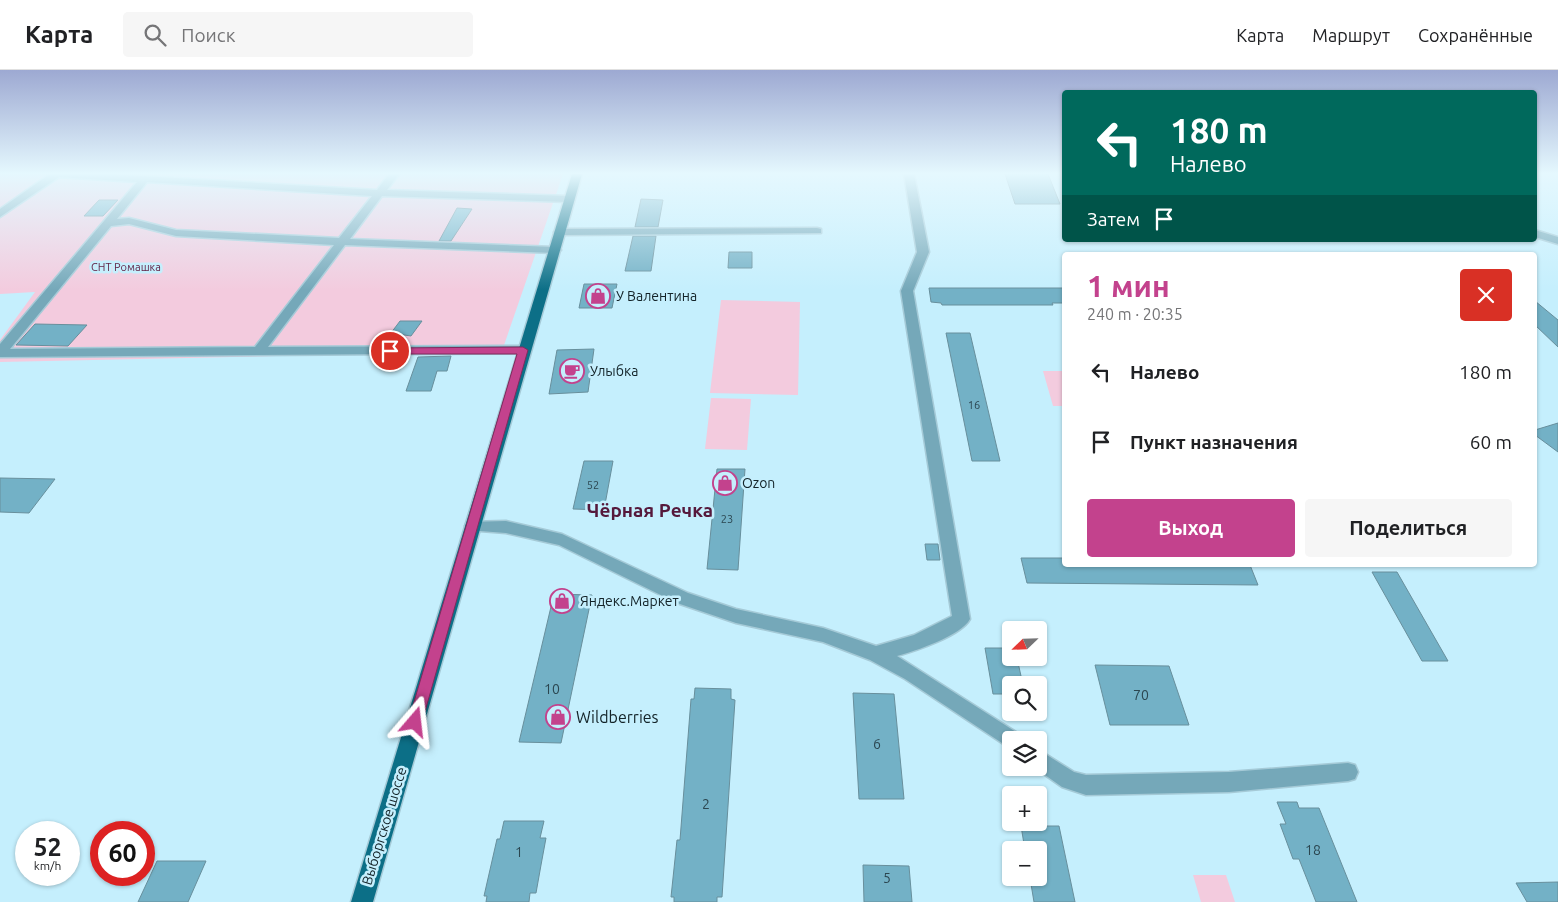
<!DOCTYPE html>
<html lang="ru">
<meta charset="utf-8">
<style>
:root{--surface:#fff;--page:#f6f6f6;--text:#202124;--muted:#757577;--line:#e0e0e0;--accent:#c3428d}
body{margin:0;font-family:Ubuntu,sans-serif;background:var(--page);color:var(--text);height:100vh;display:flex;flex-direction:column;font-size:19px;white-space:nowrap}
*{box-sizing:border-box;margin:0}
p{font-size:16px;color:var(--muted)}
.icon{flex:none;width:28px;height:28px;fill:none;stroke:currentColor;stroke-width:2;stroke-linecap:round;stroke-linejoin:round}
.map{position:relative;flex:1;overflow:hidden}
.panel{position:absolute;left:1062px;top:182px;width:475px;height:315px;display:flex;flex-direction:column;background:var(--surface);border-radius:5px;box-shadow:0 1px 4px #0004}
.panel>*{flex:none}
.top-card{position:absolute;left:1062px;top:20px;width:475px;height:152px;border-radius:5px;box-shadow:0 1px 4px #0004;background:#00695c;color:#fff;overflow:hidden}
.needle{width:32px;rotate:247deg}
.tools{position:absolute;left:1002px;top:551px;display:grid;gap:10px}
.tools a{display:grid;place-items:center;width:45px;height:45px;border-radius:5px;background:var(--surface);box-shadow:0 1px 4px #0004;font-size:25px}
.speed{position:absolute;left:15px;top:751px;display:flex;gap:10px;font-size:25px;font-weight:700;text-align:center}
.speed>*{display:grid;place-content:center;width:65px;height:65px;border-radius:50%;background:var(--surface);box-shadow:0 1px 4px #0004;line-height:1}
.speed small{font-size:12px;font-weight:400}
.speed .limit{border:8px solid #d22;background:#fff;color:#111}
.pin{position:absolute;display:grid;place-items:center;width:42px;height:42px;color:#fff;margin:-21px;border:2px solid #fff;border-radius:50%;box-shadow:0 1px 5px #0007}
.me{position:absolute;width:55px;margin:-28px;rotate:17deg;stroke-linejoin:round;filter:drop-shadow(0 0 4px #0008)}
.turn{display:flex;align-items:center;gap:18px;height:105px;padding:0 25px;font-size:22px}
.turn .icon{width:65px;height:65px;stroke-width:2.5}
.turn b{display:block;font-size:35px;line-height:42px}
.then{display:flex;align-items:center;height:48px;padding:0 25px;background:#0003;gap:10px;font-size:19px}
.round{display:grid;place-items:center;flex:none;width:52px;height:52px;border-radius:5px;background:var(--page)}
.summary{display:flex;align-items:center;justify-content:space-between;height:85px;padding:0 25px}
h1{font-size:30px;font-weight:700;line-height:38px;color:var(--accent)}
.button{display:flex;gap:10px;margin-top:auto;padding:10px 25px}
.button a{flex:1;height:58px;border-radius:5px;background:var(--accent);color:#fff;font-size:20px;font-weight:700;line-height:58px;text-align:center}
.button a+a{background:var(--page);color:var(--text)}
ul{padding:0;list-style:none}
li{display:flex;align-items:center;gap:15px;height:70px;padding:0 25px}
li div{flex:1}
li b{display:block;font-size:19px}
li em{font-style:normal}
header{display:flex;align-items:center;gap:30px;box-sizing:border-box;height:70px;padding:0 25px;background:var(--surface);border-bottom:1px solid var(--line)}
header strong{font-size:24px}
nav{display:flex;gap:28px;margin-inline-start:auto;font-size:18px}
.search{width:350px;height:45px;background:var(--page);display:flex;align-items:center;gap:12px;box-sizing:border-box;padding:0 18px;border-radius:5px;color:var(--muted);font-size:19px}
.map>svg:first-child{display:block}
</style>
<header>
<strong>Карта</strong>
<div class="search"><svg class="icon" aria-label="search" viewBox="0 0 24 24"><circle cx="10" cy="10" r="6"/><path d="M15 15l6 6"/></svg>Поиск</div>
<nav><a>Карта</a><a>Маршрут</a><a>Сохранённые</a></nav>
</header>
<div class="map">
<svg width="1558" height="832" viewBox="0 0 1558 832">
<rect width="100%" height="100%" fill="#c5effd"/>
<path fill="#f3cbde" d="M0,104H563L502,281L0,292V270L35,222L0,224Z
M721,230L800,232L798,325L710,323Z
M1043,301H1065V336H1053Z
M711,328L751,329L747,380L705,379Z
M1193,805H1226L1235,832H1201Z"/>
<path fill="#73b1c6" stroke="#688f9c" d="M1005,104H1048L1060,134H1015Z
M641,129L663,130L658,157H635Z
M99,130H118L103,146H84Z
M457,138L472,139L451,171H439Z
M633,166H656L651,201H625Z
M729,182H752V198H728Z
M584,214H617L612,238H579Z
M929,218H1065V233H1052L1053,235H942L941,233L931,232Z
M1535,231L1558,250V277L1535,255Z
M400,251H422L411,266L391,263Z
M35,254L87,255L68,276L16,275Z
M946,263H970L1000,391H972Z
M594,279L588,322L549,324L557,280Z
M451,286L447,301H437L431,321H406L418,287Z
M1558,353V382L1535,365V360Z
M584,391H613L604,440L573,439Z
M717,399H745L738,500L707,499Z
M0,408L55,409L29,443L0,442Z
M925,474H938L940,490H927Z
M1021,488H1065V495H1250L1258,515L1027,513Z
M1372,502H1397L1448,591H1422Z
M554,524L592,525L561,673L519,672Z
M985,578H1011V588H1017L1023,615H1011V624H993Z
M1095,595L1169,596L1189,655H1110Z
M695,618L731,619V629L735,630L722,827H717V832H674V827H671L677,770H680L691,629H694Z
M853,623L894,624L904,729H859Z
M1277,732H1297L1299,738H1319L1357,832H1316L1299,789H1293L1280,754H1286Z
M504,751H544L540,768H546L541,795L536,823H530L529,832H486L487,826H484L497,769H500Z
M1021,756H1059L1075,832H1034L1030,808H1039V780H1025Z
M157,791H206L188,832H138Z
M863,795L909,796L912,832H864Z
M1558,812V832H1527L1516,813Z"/>
<g fill="none" stroke-linecap="round" stroke-linejoin="round">
<defs>
<path id="minor" d="M50,104H109L377,120L389,104H399L387,120L569,126L574,129L569,132L382,126L350,169L555,177L561,180L555,183L345,175L268,277L523,276L529,280L528,283L0,287V274L137,112L59,107L0,147V139ZM147,112L372,126L339,168L176,160L129,148L117,149ZM129,154L176,166L334,175L255,277L10,279L111,156Z
M904,104H914L929,182L913,221L970,549C961,566 915,581 897,586L1019,664L1021,670H1011V679L905,609L870,590L823,572L736,553L677,533L559,475L506,463L467,460L465,456L467,452L506,451L562,464L688,523L736,539L823,558L876,576L914,565L952,546L901,221L917,182Z
M817,158L821,159V163L560,165L554,162L560,159Z
M1535,160L1558,167V174L1535,167Z
M1039,680L1074,702L1086,705L1229,702L1348,693L1355,695L1358,702L1355,709L1348,711L1229,722L1086,725L1062,717L1035,698H1039Z"/>
<path id="major" d="M572,104H582L373,832H351Z"/>
</defs>
<use href="#minor" stroke="#a5cad7" stroke-width="3"/>
<use href="#major" stroke="#a5cad7" stroke-width="3"/>
<use href="#minor" fill="#75a8b9" fill-rule="evenodd"/>
<use href="#major" fill="#0c6f87" fill-rule="evenodd"/>
</g>
<linearGradient id="sky" x2="0" y2="1"><stop stop-color="#9da9d2"/><stop offset="0.47" stop-color="#e5f8fe"/><stop offset="1" stop-color="#e5f8fe" stop-opacity="0"/></linearGradient>
<rect width="1558" height="220" fill="url(#sky)"/>
<path fill="#c3428d" stroke="#7f2b5c" d="M523,277L528,280L422,652L420,656L415,658L410,656L408,652L517,284H390L386,281L390,278Z"/>
<defs>
<symbol id="shop-ring" viewBox="-11 -11 22 22"><circle r="9.5" fill="#c5effd" stroke="#c3428d" stroke-width="1.5"/><path d="M-5-2.5h2.3a2.7 3.5 0 0 1 5.4 0H5L5.5 6h-11ZM-1.5-2.5h3a1.5 2.3 0 0 0-3 0Z" fill="#c3428d"/></symbol>
<symbol id="cafe-ring" viewBox="-11 -11 22 22"><circle r="9.5" fill="#c5effd" stroke="#c3428d" stroke-width="1.5"/><path d="M-5.5-4.5H6V0H3Q3 3.5 0 3.5H-2.5Q-5.5 3.5-5.5 0ZM3-3.2v2h1.7v-2ZM-6 4.5H4V6H-6Z" fill="#c3428d"/></symbol>
</defs>
<g fill-rule="evenodd">
<use href="#shop-ring" x="584" y="212" width="28" height="28"/>
<use href="#cafe-ring" x="558" y="287" width="28" height="28"/>
<use href="#shop-ring" x="711" y="399" width="28" height="28"/>
<use href="#shop-ring" x="548" y="517" width="28" height="28"/>
<use href="#shop-ring" x="544" y="633" width="28" height="28"/>
</g>
<g text-anchor="middle" stroke-width="5" stroke-linejoin="round" paint-order="stroke">
<g font-size="11" fill="#622447" stroke="#c5effd">
<text x="126" y="201">СНТ Ромашка</text>
</g>
<g font-size="11" fill="#2b4650">
<text x="974" y="339">16</text>
<text x="593" y="419">52</text>
<text x="727" y="453">23</text>
</g>
<g font-size="14" fill="#132328" stroke="#c5effd" text-anchor="start">
<text x="616" y="231">У Валентина</text>
<text x="590" y="306">Улыбка</text>
<text x="742" y="418">Ozon</text>
<text x="580" y="536">Яндекс.Маркет</text>
</g>
<g font-size="14" fill="#2b4650">
<text x="552" y="624">10</text>
<text x="1141" y="630">70</text>
<text x="877" y="679">6</text>
<text x="706" y="739">2</text>
<text x="1313" y="785">18</text>
<text x="519" y="787">1</text>
<text x="887" y="813">5</text>
</g>
<g font-size="14" fill="#132328" stroke="#c5effd">
<text transform="translate(384 756) rotate(-73)" y="5">Выборгское шоссе</text>
</g>
<g font-size="16" fill="#132328" stroke="#c5effd" text-anchor="start">
<text x="576" y="653">Wildberries</text>
</g>
<g font-size="19" font-weight="bold" fill="#55183b" stroke="#c5effd">
<text x="650" y="447">Чёрная Речка</text>
</g>
</g>
</svg>
<div class="tools">
<a><svg class="needle" viewBox="-14 -14 28 28"><path d="M0-13l5 13h-10z" fill="#e53935"/><path d="M0 13l5-13h-10z" fill="#757577"/></svg></a>
<a><svg class="icon" aria-label="search" viewBox="0 0 24 24"><circle cx="10" cy="10" r="6"/><path d="M15 15l6 6"/></svg></a>
<a><svg class="icon" aria-label="layers" viewBox="0 0 24 24"><path d="M12 4l9 5-9 5-9-5zM3 14l9 5 9-5"/></svg></a>
<a>+</a>
<a>−</a>
</div>
<div class="speed"><div>52<small>km/h</small></div><div class="limit">60</div></div>
<div class="pin" style="left:390px;top:281px;background:#d93025"><svg class="icon" aria-label="arrive" viewBox="0 0 24 24"><path d="M6 21V4h12l-3 4 3 4H6"/></svg></div>
<svg class="me" style="left:415px;top:652px" viewBox="-20 -20 40 40"><path d="M0-17L14 15 0 8-14 15z" fill="#c3428d" stroke="#fff" stroke-width="4"/></svg>
<div class="top-card">
<div class="turn"><svg class="icon" aria-label="left" viewBox="0 0 24 24"><path d="M17 20v-9H6M10 6l-5 5 5 5"/></svg><div><b>180 m</b>Налево</div></div>
<div class="then">Затем<svg class="icon" aria-label="arrive" viewBox="0 0 24 24"><path d="M6 21V4h12l-3 4 3 4H6"/></svg></div>
</div>
<section class="panel">
<div class="summary"><div><h1>1 мин</h1><p>240 m · 20:35</p></div><a class="round" style="background:#d93025;color:#fff"><svg class="icon" aria-label="close" viewBox="0 0 24 24"><path d="M6 6l12 12M18 6L6 18"/></svg></a></div>
<ul>
<li><svg class="icon" aria-label="left" viewBox="0 0 24 24"><path d="M17 20v-9H6M10 6l-5 5 5 5"/></svg><div><b>Налево</b></div><em>180 m</em></li>
<li><svg class="icon" aria-label="arrive" viewBox="0 0 24 24"><path d="M6 21V4h12l-3 4 3 4H6"/></svg><div><b>Пункт назначения</b></div><em>60 m</em></li>
</ul>
<div class="button"><a>Выход</a><a>Поделиться</a></div>
</section>
</div>
